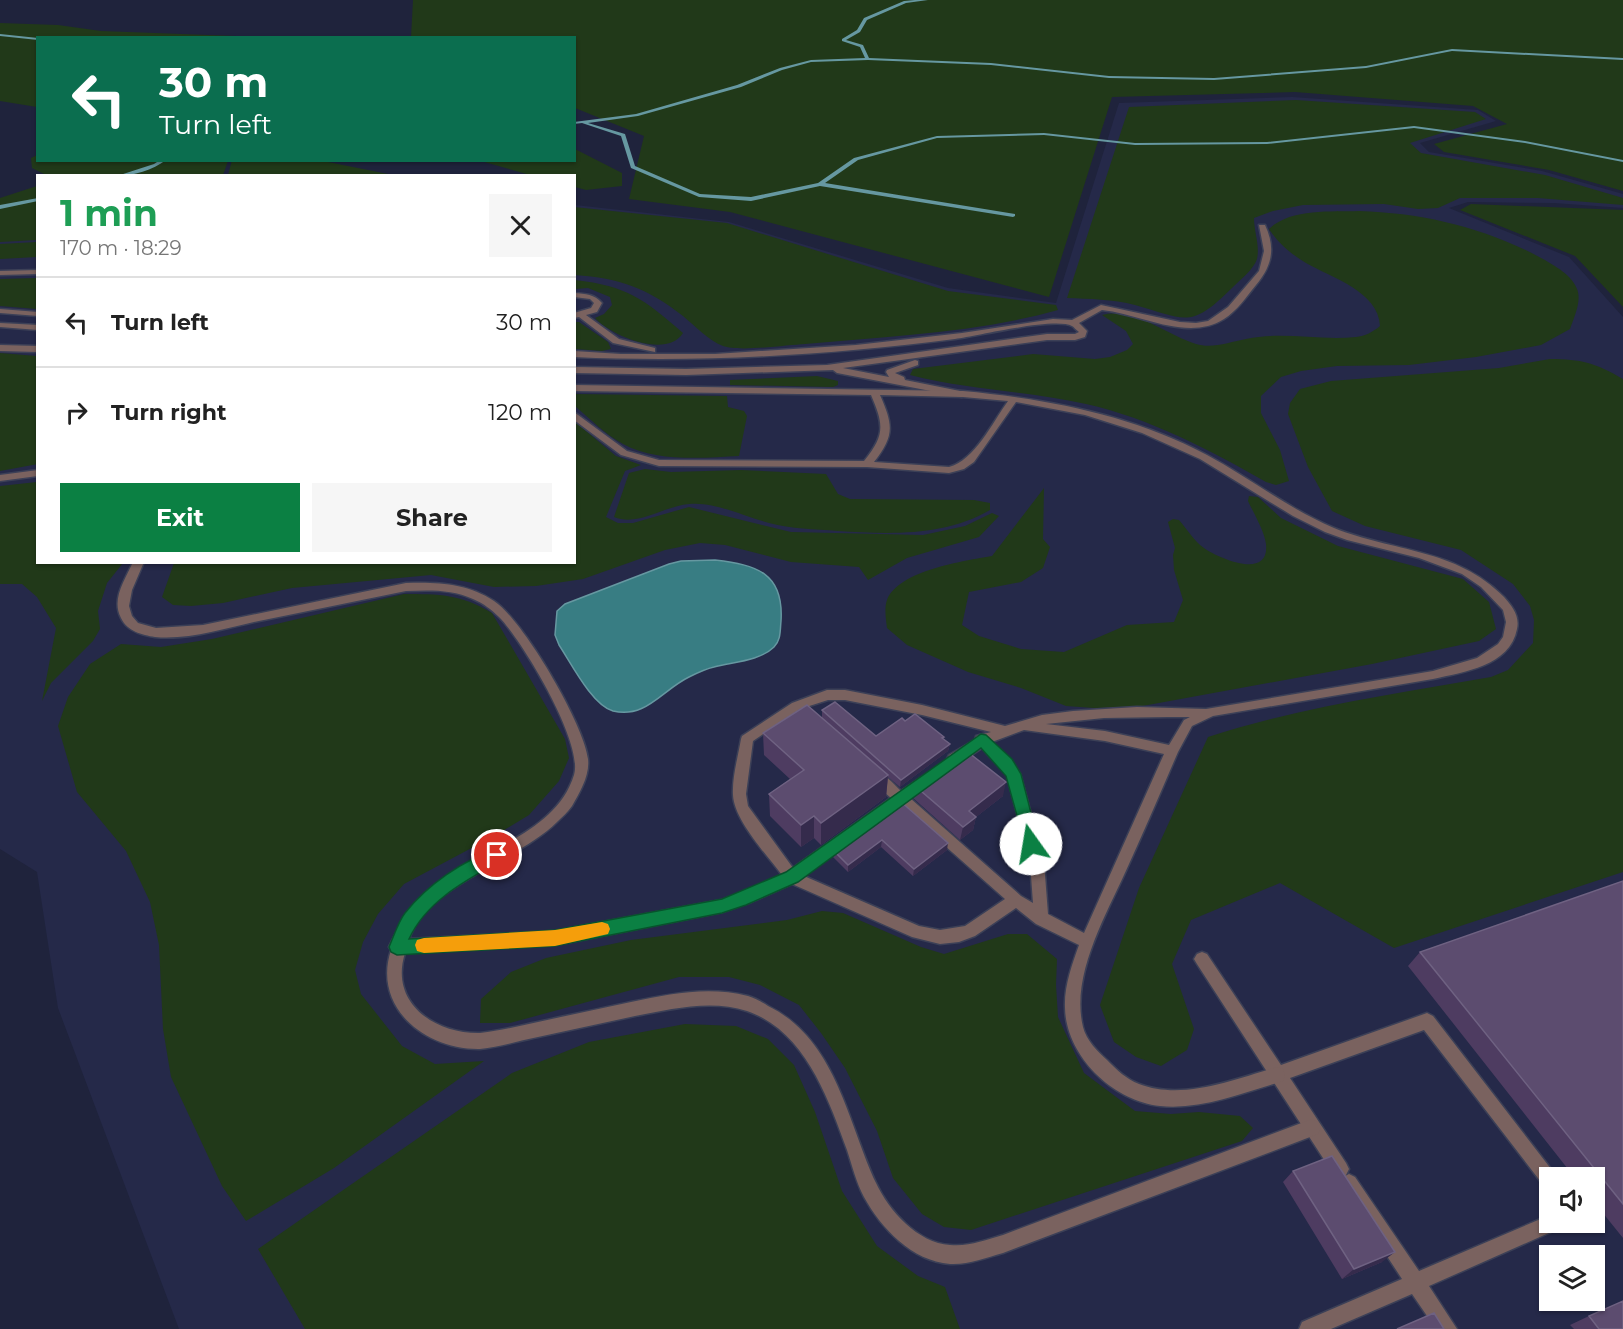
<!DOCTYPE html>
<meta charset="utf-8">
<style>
:root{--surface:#fff;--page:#f6f6f6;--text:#222;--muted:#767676;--line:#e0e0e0;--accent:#0b8043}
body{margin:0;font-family:Montserrat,sans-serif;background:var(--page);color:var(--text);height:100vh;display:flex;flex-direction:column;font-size:22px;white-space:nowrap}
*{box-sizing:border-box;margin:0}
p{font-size:20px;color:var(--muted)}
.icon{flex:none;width:33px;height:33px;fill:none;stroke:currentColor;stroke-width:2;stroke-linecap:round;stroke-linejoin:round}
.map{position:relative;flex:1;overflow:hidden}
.sheet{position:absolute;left:36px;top:174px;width:540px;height:390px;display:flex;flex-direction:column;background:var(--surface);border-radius:0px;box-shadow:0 2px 4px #0004}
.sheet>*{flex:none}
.top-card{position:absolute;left:36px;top:36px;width:540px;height:126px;border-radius:0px;box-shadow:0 2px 4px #0004;background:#0b6e4f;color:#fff;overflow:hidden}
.controls{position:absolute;left:1539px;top:1167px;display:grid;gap:12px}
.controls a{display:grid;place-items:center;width:66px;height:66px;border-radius:0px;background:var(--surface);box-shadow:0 2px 4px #0004;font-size:30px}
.pin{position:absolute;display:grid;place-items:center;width:51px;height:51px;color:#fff;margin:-26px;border:3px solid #fff;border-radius:50%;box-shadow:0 2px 6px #0007}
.me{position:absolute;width:66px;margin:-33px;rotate:347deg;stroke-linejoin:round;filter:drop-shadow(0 0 4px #0008)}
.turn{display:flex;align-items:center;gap:21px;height:126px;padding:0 24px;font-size:27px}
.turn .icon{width:78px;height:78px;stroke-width:2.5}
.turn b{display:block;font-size:42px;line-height:51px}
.round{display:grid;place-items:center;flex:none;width:63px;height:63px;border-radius:0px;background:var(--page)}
.head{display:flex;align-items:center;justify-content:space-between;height:102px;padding:0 24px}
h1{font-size:36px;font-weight:700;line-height:45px;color:#1e9e55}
.button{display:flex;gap:12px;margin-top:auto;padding:12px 24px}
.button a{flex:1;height:69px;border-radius:0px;background:var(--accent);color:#fff;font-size:24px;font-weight:700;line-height:69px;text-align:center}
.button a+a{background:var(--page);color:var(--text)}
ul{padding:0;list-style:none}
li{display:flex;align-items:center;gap:18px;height:90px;padding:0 24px;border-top:2px solid var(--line)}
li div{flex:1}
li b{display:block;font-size:22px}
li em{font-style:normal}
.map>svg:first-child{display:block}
</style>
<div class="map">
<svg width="1623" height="1329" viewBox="0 0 1623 1329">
<rect width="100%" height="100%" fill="#1f233c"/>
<path fill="#252949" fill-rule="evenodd" d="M1292,97L1478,110L1496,121L1420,143L1429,152L1542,171L1623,194V208L1554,203L1468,202L1449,208L1569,257L1623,317V1329H179L58,1008L37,872L0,849V206L37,201L38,562H574L575,205L729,222L948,288L1056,303L1119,103ZM1550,1178H1594V1222H1550ZM1550,1256H1594V1300H1550Z"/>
<path fill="#213919" d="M413,0H1623V191L1549,170L1444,152L1434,144L1507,124L1473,106L1295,92L1112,97L1049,297L730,212L629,199L644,136L575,108L574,38L411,37Z
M0,23L58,25L101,31L266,37L38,38L37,107L0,101Z
M1296,100L1475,112L1486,119L1410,143L1421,153L1545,175L1623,198V205L1538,198H1460L1438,208L1418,209L1384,204L1303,205L1273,211L1254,218C1254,232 1260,245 1257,259C1254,269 1240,280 1233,287C1191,329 1187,320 1135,305C1113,299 1089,299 1067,298L1129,107Z
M575,149L622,173V186L586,190L575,187L574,176L530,175L481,161L574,160Z
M37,155L38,160L228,161L223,175L48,176L32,168L31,158Z
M232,160L323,161L393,175H228Z
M37,186V240L0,242V198Z
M1471,204L1623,210V307L1575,256L1460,210Z
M574,207L727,223L948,291L1056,305L1058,310C976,333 889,336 805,344C786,345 739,352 723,346C708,340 695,326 683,316C647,288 620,278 575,275Z
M1359,211C1424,213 1486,228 1543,259C1555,266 1572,275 1577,289C1582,301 1574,317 1570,329L1541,345L1476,357L1409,365L1337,366L1301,371L1281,377L1261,396V413L1280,450L1289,481L1276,485L1266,482C1210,450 1149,418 1086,404C1028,391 968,390 910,375L913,369L1033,354L1095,359L1110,357L1127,350L1133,344L1126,331L1102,315C1135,307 1166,335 1196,344C1212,349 1230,342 1246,339C1282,331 1319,341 1356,337C1365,336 1373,332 1380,326C1378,291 1332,278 1306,263C1292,255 1277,242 1269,229C1291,208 1331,212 1359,211Z
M37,242V257L0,259V244Z
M37,278V309L0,306V279Z
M575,280C627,286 644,299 683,333C667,359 611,336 595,318L604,314L612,305L610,297L588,288L575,289Z
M575,322H579L608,342L611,349L602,351L575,349Z
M0,353L37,356L38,464L0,471Z
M1550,359C1581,359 1596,363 1623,379V872L1394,948L1280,883L1191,920L1172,964L1194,1029L1187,1050L1161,1066L1136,1057L1114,1042L1100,1005L1139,888L1208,737C1300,707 1396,694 1491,677L1508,670L1533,643L1534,620L1530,606L1513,584L1461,550L1365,526L1332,511L1308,467L1288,414L1290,403L1300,389L1331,381L1499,368Z
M817,376L838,381V385L833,387L730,385V380Z
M575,394L727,396L728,407L744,411L747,416L739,456C703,458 655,462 623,444C605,434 590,419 575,406Z
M575,422L616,456L641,465L625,471L606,517L618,523H633L689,507L791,532L923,535L965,526L992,513L999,516L979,537L907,558L868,580L859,567L791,562L725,545L700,543L665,550L583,579L536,586L494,587L431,575L292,588L223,603L191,606L173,605L162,597L174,563L574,562Z
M645,469L671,472L741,470L826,474L838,494L850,499L974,500L990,503V510C944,537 889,534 838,531C814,529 792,529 769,523C746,517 713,501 689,504C664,506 638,527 614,517L629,473Z
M37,482L38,562L123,563L107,583L98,611L100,629L93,641L51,683L42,701L56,628L37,597L22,584H0V486Z
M1044,488L1043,539L1050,547L1043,568L1021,582L969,592L962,625L979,636L1021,649L1064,652L1127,625L1174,622L1183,600L1174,570L1173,555L1175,548L1168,522L1173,519L1179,520C1187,529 1194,541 1204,548C1218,558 1270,581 1266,544C1264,530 1254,514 1248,501L1249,496L1258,497L1281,518L1338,546L1463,579L1489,602L1496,629L1479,641L1372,664L1137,707L1094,708L1066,706L1021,688L968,672L907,645L887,628C886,620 884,608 887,600C899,570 964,561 992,556Z
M404,594C439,594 461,594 492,613L565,739L569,758L559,781L529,815L496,835L404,884L378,914L363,942L355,970L361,994L402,1046L435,1064L484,1061L334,1168L246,1221L222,1186L171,1077L163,1029L159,945L150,902L126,851L77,792L58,726L68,697L90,664L121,644L161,647L212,639Z
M822,911L843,913L921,947L944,954L1008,934H1027L1057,959L1056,985L1058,1017L1084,1073L1135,1111L1171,1114L1199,1112L1240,1116L1253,1128L1242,1141L971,1230L944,1227L922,1214L893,1178L877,1131L845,1068L821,1033L799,1005L760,985L729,977H679L510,1023H480L481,999L511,972L546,958L631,940L787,920Z
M685,1024L736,1026L768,1039L794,1065L815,1112L842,1191L877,1246L918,1276L945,1287L960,1329H305L258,1249L512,1073L589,1042Z"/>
<path fill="#387d83" stroke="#6698a1" stroke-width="1.5" d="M715,560C757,565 784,573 781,621C780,631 781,640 774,647C760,661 732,662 714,667C705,669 697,673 689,677C662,690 646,719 613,711C592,705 571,663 559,645L555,635L557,611L565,604L669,564L681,561Z"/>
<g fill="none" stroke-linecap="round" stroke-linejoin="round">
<path fill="#6698a1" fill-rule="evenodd" d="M915,0H928L906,3L867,20L860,32L846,40L863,45L869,58L991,63L1109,76L1214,78L1366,66L1452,49L1623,58V60L1452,51L1366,68L1214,80L1109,78L991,65L868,60L811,62L782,70L741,87L638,116L588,123L625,134L635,166L700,194L751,197L818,183L854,158L937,136L1044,133L1135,143L1267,142L1414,126L1525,141L1623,160V162L1525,143L1414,128L1267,144L1135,145L1044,135L937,138L858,160L825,183L1015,214V216L1013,217L820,186L751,201L699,197L631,168L621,136L582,123L574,124V122L636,114L737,85L780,68L811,60L865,58L860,47L842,41V39L857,30L864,18L904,1Z
M0,34L38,38V40L0,36Z
M160,160H166C153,170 133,176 117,176L154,164Z
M38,198V201L0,209V205Z"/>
<defs>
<path id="lane" d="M1259,225H1265C1276,248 1272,266 1256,285C1247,296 1237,311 1224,319C1188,342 1141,314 1102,310L1079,323L1087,331L1085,337L1075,340H1047L843,368L889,377L886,372L887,370L915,360L918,361V365L895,373L904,377L905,380L965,392L967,394L962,397L837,373L833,370L686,375L574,373V367L686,369L827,365L1047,334H1075L1079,332C1076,330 1074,327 1072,326C1054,317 978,336 955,339C829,355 702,363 574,357V351L621,354H715L856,345L962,333L1053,319L1072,320L1101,305L1180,322L1196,323L1208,321L1228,307L1259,271L1264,251Z
M38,270V274L0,275V271Z
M574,293C586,294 594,294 602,303L597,312L586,315L619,339L655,348V352L613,343L579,317L574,318V313L591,308L594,303L590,299L574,297Z
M0,309L38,312V316L0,313Z
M0,323L38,325V330L0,327Z
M1202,952L1207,954L1281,1065L1427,1013L1433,1016L1558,1178H1550V1189L1544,1186L1424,1030L1290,1078L1346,1163L1349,1169L1346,1175L1340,1178L1334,1175L1197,964L1194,959L1197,954Z
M1349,1174L1355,1177L1419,1271L1550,1215V1222H1563L1560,1228L1429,1286L1457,1329H1436L1412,1294L1331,1329H1299L1302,1322L1402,1279L1343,1189L1340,1183L1343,1177Z"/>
<path id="street" d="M0,345L38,346V352L0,351Z
M574,385L963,391C1048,399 1132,415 1207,455C1250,478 1289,509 1334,528C1393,552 1456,548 1504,597C1512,606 1520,616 1517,629C1510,666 1464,672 1433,679L1213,716L1192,726L1178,752C1162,789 1146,827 1129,864C1108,912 1070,974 1083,1027C1086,1040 1098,1052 1107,1060C1117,1070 1126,1079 1139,1084C1183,1101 1235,1079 1277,1067L1283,1069L1285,1075L1283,1081L1277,1083C1239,1094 1200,1110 1160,1106C1113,1101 1066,1056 1065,1008C1064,986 1072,965 1079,945L1036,924L1016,908L975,936L959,942L940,944L912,937L792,884L751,902L722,912L555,945L405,953C389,1003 435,1034 480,1033C499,1031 519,1026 538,1022C569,1015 600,1009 631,1002C670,994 708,986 748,996C755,998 762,1002 768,1006C836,1039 847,1121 876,1183C889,1211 918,1243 950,1245C968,1247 985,1240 1003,1235L1312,1119L1318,1122L1321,1128L1318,1134L1003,1253C985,1258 968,1265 950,1264C912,1261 881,1228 864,1197C856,1182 852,1165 847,1150C828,1098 805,1031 747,1011C711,999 671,1009 635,1016C603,1023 570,1030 538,1037C518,1041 499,1047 480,1049C426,1050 372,1008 391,950L389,947C397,930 407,912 421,898C464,852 554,840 574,775C584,743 522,640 499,617C492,610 483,603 473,599C452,589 428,590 406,591C355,601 305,612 254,622C223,629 188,640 155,637C142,635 127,631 121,618C111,599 125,580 133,562H144L132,590L129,606L132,616L138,623L156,628L203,625L406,583C437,582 467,583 494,601C523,620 584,724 588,759C590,775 580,792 572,806C568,812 562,817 557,822C517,862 428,883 409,939L555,931L722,900L742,893L782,875C767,855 734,820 733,795C732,777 738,757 741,739L742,736L792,703L827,690H845L922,705L1005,726L1042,715L1073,711L1137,707L1206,709L1433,671L1477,658L1498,644L1503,637L1506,622L1503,610L1481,587L1462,574L1419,558L1347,540L1325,532L1293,516L1200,459L1142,433L1085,415L1016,402L974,462L964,469L949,473L867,467L659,466L621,455L574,420V412L627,451L659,460L864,461C885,435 884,425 871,395L574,391ZM880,395L963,397L1008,401C993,422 974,461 949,467L874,462C895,435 893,425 880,395ZM828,700H845L922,715L991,732L976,736L975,740L949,755L947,759L949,763H959L982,748L1007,775L1030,862L1033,903L1021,896L910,798L930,784L932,780L930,776L925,775L901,791C892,783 882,769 870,772L868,776L870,780L891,798L793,868L748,806L746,794L753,741L800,709ZM1169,717H1190L1184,720L1169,745L1105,731L1046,724L1104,718ZM1024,730L1105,741L1164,754L1084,933L1048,914L1044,862L1020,774L1011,760L992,742ZM900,806L1005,899L965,926L940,930L919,926L804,876Z
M38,470V476L0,481V475Z"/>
</defs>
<use href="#lane" stroke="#3c4057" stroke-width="3"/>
<use href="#street" stroke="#3c4057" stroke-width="3"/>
<use href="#lane" fill="#7a625f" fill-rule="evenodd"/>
<use href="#street" fill="#7a625f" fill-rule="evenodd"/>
</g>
<path fill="#4e3c61" d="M822,710L876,736L905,721L944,739L950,744L948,751L900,787L888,777L886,797L821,845L814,838L801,847L770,816L769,794L790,779L764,755L763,733L822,717Z
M914,785L1003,796L976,817L973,830L960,840L913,798Z
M900,801L947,850L913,876L881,847L848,872L833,857V850Z
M1623,881V1238L1594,1202V1178H1575L1408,966L1420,952Z
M1293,1171L1382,1262L1342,1279L1283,1182Z
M1589,1316L1623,1329H1574L1570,1325Z"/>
<path fill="#352b4c" d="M950,744L948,751L900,787L901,780Z
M888,775L886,797L821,845V823Z
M1006,782L1003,796L976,817L973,830L960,840L963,827L969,811Z
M814,816V838L801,847V825Z
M882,840L881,847L848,872V865Z
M948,843L947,850L913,876L914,869Z
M1395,1252L1382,1262L1342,1279L1354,1269Z"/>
<path fill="#5c4c6f" stroke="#6f6282" stroke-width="1.5" d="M835,702L876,736L902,718L905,721L915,714L944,737L942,738L950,744L901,780L822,710Z
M807,705L888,775L821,823L814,816L801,825L769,794L804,770L763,733Z
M964,749L1006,782L969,811L976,817L963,827L914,785Z
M900,801L948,843L914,869L882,840L848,865L833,850Z
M1623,881V1204L1420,952Z
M1332,1156L1395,1252L1354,1269L1293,1171Z
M1623,1301V1329H1599L1589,1316Z
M1434,1313L1444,1329H1397Z"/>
<path fill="#0b8043" stroke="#07532c" stroke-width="1.5" d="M981,734L986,735L1012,759L1021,774L1039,844L1037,848L1031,850L1026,848L1006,776L981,748L798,882L746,905L722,913L555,946L397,955L391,952L389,947C394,936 398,922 405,913C427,885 463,860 497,849L502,851L505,855L502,860C467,880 427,900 409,939L555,930L722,899L786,872Z"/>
<path fill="#f59e0b" d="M602,922L608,924L610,929L608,934L555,946L424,953L417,951L415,945L417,940L424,938L555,930Z"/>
</svg>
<div class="controls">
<a><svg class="icon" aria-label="sound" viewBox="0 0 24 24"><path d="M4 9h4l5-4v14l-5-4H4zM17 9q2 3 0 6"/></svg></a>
<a><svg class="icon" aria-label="layers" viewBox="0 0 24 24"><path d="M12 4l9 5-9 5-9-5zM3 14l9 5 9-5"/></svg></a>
</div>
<div class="pin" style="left:497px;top:855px;background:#d93025"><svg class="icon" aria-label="arrive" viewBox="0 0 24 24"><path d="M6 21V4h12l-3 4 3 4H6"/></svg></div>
<svg class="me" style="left:1031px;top:844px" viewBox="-20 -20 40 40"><circle r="19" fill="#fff"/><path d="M0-13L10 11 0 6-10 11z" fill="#0b8043"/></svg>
<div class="top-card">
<div class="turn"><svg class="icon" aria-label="left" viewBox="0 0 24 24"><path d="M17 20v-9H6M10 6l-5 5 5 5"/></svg><div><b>30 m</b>Turn left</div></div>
</div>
<section class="sheet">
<div class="head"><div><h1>1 min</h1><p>170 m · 18:29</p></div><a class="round"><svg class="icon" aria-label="close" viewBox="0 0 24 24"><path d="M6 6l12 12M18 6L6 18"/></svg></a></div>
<ul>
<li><svg class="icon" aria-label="left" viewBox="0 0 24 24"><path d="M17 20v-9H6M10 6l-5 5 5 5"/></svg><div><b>Turn left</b></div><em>30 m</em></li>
<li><svg class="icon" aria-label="right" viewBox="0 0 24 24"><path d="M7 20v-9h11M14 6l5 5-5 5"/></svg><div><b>Turn right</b></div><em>120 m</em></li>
</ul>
<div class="button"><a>Exit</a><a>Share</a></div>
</section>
</div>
